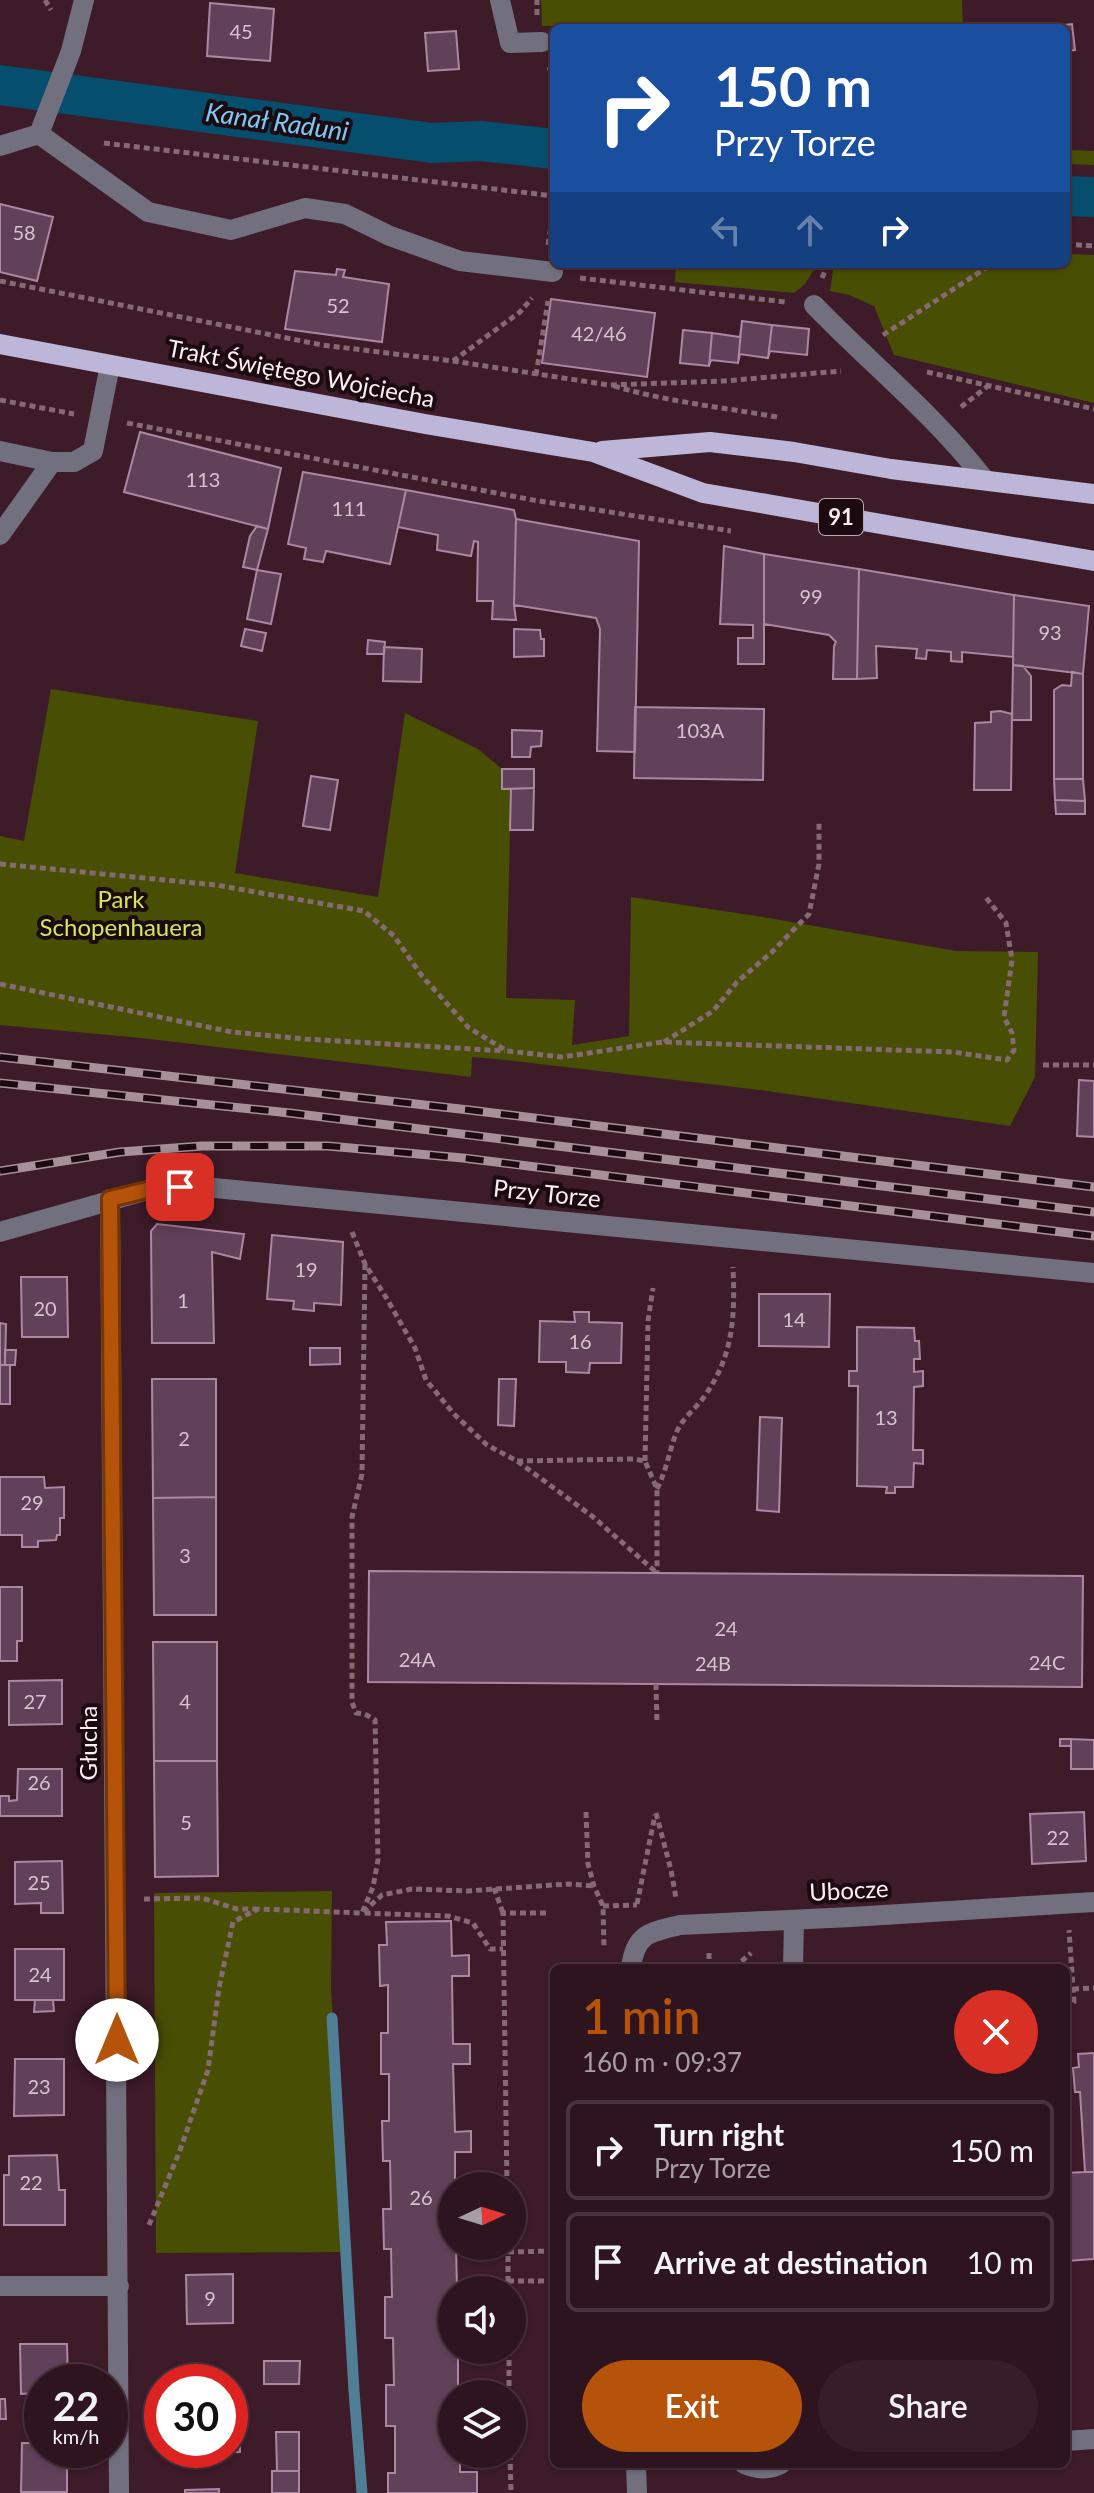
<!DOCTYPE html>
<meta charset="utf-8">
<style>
:root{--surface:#2e141f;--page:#361d28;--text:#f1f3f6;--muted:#a79ea4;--line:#49333d;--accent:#b45309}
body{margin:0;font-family:Lato,sans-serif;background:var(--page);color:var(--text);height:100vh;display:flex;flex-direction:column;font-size:30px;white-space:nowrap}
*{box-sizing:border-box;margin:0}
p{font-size:26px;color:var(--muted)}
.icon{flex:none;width:44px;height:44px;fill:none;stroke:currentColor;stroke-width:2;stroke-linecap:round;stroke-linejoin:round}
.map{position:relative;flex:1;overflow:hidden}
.sheet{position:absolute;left:550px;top:1964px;width:520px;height:504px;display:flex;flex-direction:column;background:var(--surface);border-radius:12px;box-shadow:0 2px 6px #0004,0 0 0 2px var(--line)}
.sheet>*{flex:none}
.top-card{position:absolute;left:550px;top:24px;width:520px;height:244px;border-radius:12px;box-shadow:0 2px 6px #0004,0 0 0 2px var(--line);background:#1a4fa0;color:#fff;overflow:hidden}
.needle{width:52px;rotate:86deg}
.fabs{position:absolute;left:438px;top:2172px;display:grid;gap:16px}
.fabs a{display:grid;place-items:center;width:88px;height:88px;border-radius:50%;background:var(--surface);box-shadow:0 2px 6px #0004,0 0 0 2px var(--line);font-size:40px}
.speed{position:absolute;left:24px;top:2364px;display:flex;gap:16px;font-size:40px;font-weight:700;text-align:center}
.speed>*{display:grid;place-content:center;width:104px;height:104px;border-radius:50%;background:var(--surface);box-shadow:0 2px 6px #0004,0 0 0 2px var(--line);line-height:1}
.speed small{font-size:20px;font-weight:400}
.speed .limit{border:12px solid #d22;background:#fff;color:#111}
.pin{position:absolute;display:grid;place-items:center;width:68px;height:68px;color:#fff;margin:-34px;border-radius:16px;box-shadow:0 4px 12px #0006}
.me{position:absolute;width:88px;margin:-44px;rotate:0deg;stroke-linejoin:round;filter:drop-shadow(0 0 6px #0008)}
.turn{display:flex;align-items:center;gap:28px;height:168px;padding:0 32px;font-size:36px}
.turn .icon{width:104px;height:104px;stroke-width:2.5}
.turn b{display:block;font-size:56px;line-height:68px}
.lanes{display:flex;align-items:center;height:76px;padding:0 32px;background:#0003;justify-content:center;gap:40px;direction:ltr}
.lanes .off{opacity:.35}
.round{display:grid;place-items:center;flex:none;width:84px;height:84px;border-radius:42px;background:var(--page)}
.headline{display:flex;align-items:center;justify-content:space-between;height:136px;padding:0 32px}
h1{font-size:48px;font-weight:600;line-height:60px;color:var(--accent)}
.cta{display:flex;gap:16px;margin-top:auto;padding:16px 32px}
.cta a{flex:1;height:92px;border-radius:48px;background:var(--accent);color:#fff;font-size:32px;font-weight:600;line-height:92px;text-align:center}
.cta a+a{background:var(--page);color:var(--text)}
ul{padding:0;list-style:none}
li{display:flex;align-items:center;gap:24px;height:100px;margin:0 16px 12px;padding:0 16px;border:4px solid var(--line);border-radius:12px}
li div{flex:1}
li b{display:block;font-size:30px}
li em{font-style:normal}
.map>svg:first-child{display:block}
</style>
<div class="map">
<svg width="1094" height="2493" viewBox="0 0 1094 2493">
<rect width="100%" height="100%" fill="#3d1b29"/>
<path fill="#484e04" d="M541,0H962L963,28H699V22L542,26Z
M1066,150L1094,151V165L1066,164Z
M1066,254L1094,255V403L894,355L874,306L849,295L830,291L833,270L838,264H1066Z
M676,264H818L804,285L794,293L675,282Z
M51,689L258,721L235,873L378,897L405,713L478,749L502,769L503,788L511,789L506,998L575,1000L572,1045L629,1036L631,897L763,917L956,951L1038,952L1035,1077L1010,1126L760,1090L506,1060L472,1057L471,1077L141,1038L0,1025V836L24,841Z
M332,1891L331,1988L346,2252L156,2253L154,1893Z"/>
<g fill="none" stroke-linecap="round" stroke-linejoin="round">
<path stroke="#507e95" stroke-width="11" d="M332,2018L354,2391L362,2493"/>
<path stroke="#064e6d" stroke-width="40" d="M0,85L432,143L481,141L554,149
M1066,196L1094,197"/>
</g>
<path fill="#61415a" stroke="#ab87a2" stroke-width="2" d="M210,3L274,9L270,61L207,56Z
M1072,24L1075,50L1066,51V28L1046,27Z
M456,31L459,69L428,71L425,33Z
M0,204L53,217L37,281L0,272Z
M337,269L345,270L343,277L389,284L382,342L285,329L295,271L336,275Z
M551,299L655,313L647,377L542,363Z
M742,321L772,325L768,358L740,354L738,363Z
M742,321L738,363L711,360L709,366L712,333L740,337Z
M772,325L809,329L807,355L770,351L768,358Z
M683,330L712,333L709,366L680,363Z
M140,432L281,468L268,529L124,492Z
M303,472L406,490L390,564L326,551L323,562L304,559L306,548L288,544Z
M406,490L514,510L516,519L514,605L516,620L492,619L493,601H477L478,542L474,541L471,556L437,550L438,535L398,527Z
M516,519L639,541L635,752L597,751L600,629L596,618L514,605Z
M257,526L268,529L257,570L243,567L250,536Z
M724,546L764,554V664H738V638H753V625L720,624Z
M764,554L859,569L857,679H833L834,646L836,642L829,635L764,624Z
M859,569L1014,595L1013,657L962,652V662L951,661V652L927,650L926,659L916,658L917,649L876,646L877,678L857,679Z
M257,570L281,574L271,624L247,619Z
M1014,595L1089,606L1083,674L1013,665Z
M245,629L266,633L262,651L241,646Z
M514,629L540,630L541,639H544V656L514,657Z
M368,640L385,642L384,654H367Z
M384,647L422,649L421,682L383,681Z
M1013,665L1023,666L1031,676V720H1012Z
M1072,672L1083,674V779H1054V690L1062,685L1071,686Z
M635,707L764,709L763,780L634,778Z
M1000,711L1012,714L1011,790H974L975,723L991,722V712Z
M512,730L542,731L541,746L531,747L530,757H512Z
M502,769H534V788L502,789Z
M311,776L338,780L330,830L303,826Z
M1054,779H1083L1085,801L1055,800Z
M534,788L533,830H510L511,789Z
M1055,800L1085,801V814H1056Z
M1079,1080L1094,1081V1137L1077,1136Z
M157,1224L244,1234L240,1259L212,1252L214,1343H152L151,1231Z
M272,1235L343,1242L341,1305L314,1303V1311L293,1309L294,1301L267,1299Z
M21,1277H67L68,1337H22Z
M759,1294H830L829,1347L759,1346Z
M574,1312H589V1322L622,1323L621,1363H590L589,1373L566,1372V1362H539L540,1321L575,1322Z
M0,1323L6,1324L5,1365H0Z
M857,1327L914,1328L915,1341H919L920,1359H914V1372L923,1371V1386L914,1387L913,1450H923V1464L914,1463L913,1487H895V1493H886L887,1487L857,1486L858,1386H849V1371H857Z
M310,1348H340V1364L310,1365Z
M5,1350H16L15,1365H5Z
M0,1365H10V1404H0Z
M152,1379H216V1497L153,1498Z
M499,1379H516L514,1426L498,1425Z
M760,1417L782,1418L779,1512L757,1510Z
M0,1477H44L45,1488L64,1487V1518H60V1535H57L56,1540L38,1541V1547H22V1535H0Z
M216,1497V1615H154L153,1498Z
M369,1571L1083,1576L1082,1687L368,1682Z
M0,1587H22V1641H17V1661H0Z
M153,1642H217V1761H154Z
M62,1680V1724L9,1725V1681Z
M1060,1739H1071V1746H1060Z
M1071,1739L1094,1740V1769H1071Z
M154,1761H217L218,1876L155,1877Z
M18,1769H62V1816H0V1796H9V1801L17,1800Z
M1084,1812L1086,1861L1032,1864L1030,1814Z
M62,1861L63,1913H41V1903L15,1904V1862Z
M451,1921L452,1956L469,1955V1976H452L453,2044H470V2064H453L455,2132L471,2131V2152H455V2186H452V2246H456L457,2290H452V2350H458V2394H452V2454H460V2472H477V2493H388V2473H395V2426H386V2385H394L393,2338H385V2297H392L391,2249H384L383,2209H391L390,2161H383L382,2121H389V2074H381V2033H388V1985L380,1986L379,1945H387L386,1922Z
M15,1949H64V2000H15Z
M35,2000H53L54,2011L34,2012Z
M1094,2053V2172H1085L1080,2092H1075L1073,2068L1079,2067L1078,2054Z
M15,2059H64V2115L14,2116Z
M57,2155L59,2190H65V2225H4V2175H9V2156Z
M1085,2172H1094V2259L1066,2261V2173Z
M233,2274V2323L187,2324L186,2275Z
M20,2344H67L68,2382H42V2402L41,2393L21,2394Z
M264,2361H300L299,2384H264Z
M0,2399H5L6,2419H0Z
M230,2407H239L240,2452L188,2453V2450H230Z
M276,2432H299V2471H277Z
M22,2443H42V2450H67V2492H21Z
M272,2471H299V2493H272Z
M219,2489V2493H185V2490Z"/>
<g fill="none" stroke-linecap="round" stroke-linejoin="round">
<path stroke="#856a74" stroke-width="5" stroke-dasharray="6 4" stroke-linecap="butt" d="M45,0L51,10
M537,15V0
M549,67L554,82
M104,143L554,196
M1066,244L1094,246
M548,245L554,208
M580,278L785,302
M822,278L828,264
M0,281L322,345L453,361L609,385L724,381L841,371
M883,335L992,264
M453,361L520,312L532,298
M927,372L1094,409
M536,375L548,301
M614,386C668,402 721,407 777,417
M0,400L74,414
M961,407L988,386
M127,423L533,500L731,531
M0,864L216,885L364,911L394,936L422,976L469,1028L507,1051L562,1057L663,1042L953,1052L1007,1060L1014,1050L1012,1033L1004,1017L1012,960L1006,923L984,895
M0,984L232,1032L305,1039L505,1051
M664,1042L713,1011L737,982L772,952L809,914L819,864V821
M1043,1065H1094
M352,1232L365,1264L387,1299L415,1348L426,1380L454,1414L487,1445L517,1461L592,1516L657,1573
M365,1264L362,1474L352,1517V1702L356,1713L365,1714L375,1720L378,1860L373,1887L362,1913L448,1916L473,1923L490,1949H503
M517,1461L634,1459L645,1461L657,1489V1572
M645,1461L648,1321L653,1288
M657,1489C667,1469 669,1451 677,1431C683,1418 696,1408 704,1397C734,1355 735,1316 733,1267
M656,1684L657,1724
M586,1812L588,1864L594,1886L603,1906L604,1947
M656,1813L671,1870L676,1898
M494,1888L503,1913
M144,1899L202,1898L237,1909H256
M637,1904L655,1815
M603,1906L637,1905
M709,1953V1968
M734,1968L751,1953
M1073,1989L1094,1988
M1066,2009L1074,2002L1069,1930
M507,2186L503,1913H550
M149,2225L179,2153L208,2070L219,1988L233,1922L258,1909L362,1913L382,1895L412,1889L467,1891L568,1884L594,1886
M508,2246V2290
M508,2252L554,2251
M508,2281H554
M509,2350V2394
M510,2454L511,2493"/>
<path stroke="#726f7f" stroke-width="20" d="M500,0L510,43L542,42
M39,134L148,212L231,230L305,208L345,214L390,236L460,261L553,272
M39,134L71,51L84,0
M0,146L39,134
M814,305C872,365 934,414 985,480
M0,451L52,462H74L93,451L110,365
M0,535L52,462
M110,1199L119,2493
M0,1232L155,1188L204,1187L1094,1273
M631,1968C635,1934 649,1932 680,1925L851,1917L1094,1902
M793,1968L794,1920
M0,2286H119
M1066,2441L1094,2439
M636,2464L637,2493
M744,2464C757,2469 768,2471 781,2464"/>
<path stroke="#bdb6d8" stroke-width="20" d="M0,344L425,424L593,452L703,493L1094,561
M602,451L710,442L794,452L891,469L1094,494"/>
<defs>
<path id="rail" d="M0,1057L469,1110L1094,1187
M0,1083L290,1113L1094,1212
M0,1171L120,1152L202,1146H328L463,1158L1094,1236"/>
</defs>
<use href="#rail" stroke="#a89099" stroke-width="9"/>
<use href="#rail" stroke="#1b0b11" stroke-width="6" stroke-dasharray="18" stroke-linecap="butt"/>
</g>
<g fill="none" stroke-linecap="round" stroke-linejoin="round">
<defs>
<path id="route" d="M117,2040L110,1199L155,1188L180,1187"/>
</defs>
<use href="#route" stroke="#753606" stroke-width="20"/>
<use href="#route" stroke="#b45309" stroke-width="14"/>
</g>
<g text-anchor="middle" stroke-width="8" stroke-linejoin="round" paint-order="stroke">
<g font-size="20" fill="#d6c3cd">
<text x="241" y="39">45</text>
<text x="24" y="240">58</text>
<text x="338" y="313">52</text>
<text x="599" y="341">42/46</text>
<text x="203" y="487">113</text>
<text x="349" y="516">111</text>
<text x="811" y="604">99</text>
<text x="1050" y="640">93</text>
<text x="700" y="738">103A</text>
<text x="306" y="1277">19</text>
<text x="183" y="1308">1</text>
<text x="45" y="1316">20</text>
<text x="794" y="1327">14</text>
<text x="580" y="1349">16</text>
<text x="886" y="1425">13</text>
<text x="184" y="1446">2</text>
<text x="32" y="1510">29</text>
<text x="185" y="1563">3</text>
<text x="726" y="1636">24</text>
<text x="417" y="1667">24A</text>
<text x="1047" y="1670">24C</text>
<text x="713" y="1671">24B</text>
<text x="35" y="1709">27</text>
<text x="185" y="1709">4</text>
<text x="39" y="1790">26</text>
<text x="186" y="1830">5</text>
<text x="1058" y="1845">22</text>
<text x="39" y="1890">25</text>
<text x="40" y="1982">24</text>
<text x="39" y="2094">23</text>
<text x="31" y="2190">22</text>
<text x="421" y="2205">26</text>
<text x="210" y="2306">9</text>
</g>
<rect fill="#1b0b11" stroke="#b9aaaf" stroke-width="2" x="819" y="499" width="44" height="36" rx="6"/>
<g font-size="22" font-weight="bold" fill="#fdeef3">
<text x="841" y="525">91</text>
</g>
<g font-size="24" fill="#fdeef3" stroke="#1b0b11">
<text transform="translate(301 374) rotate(11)" y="8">Trakt Świętego Wojciecha</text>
<text transform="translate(547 1194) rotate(6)" y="8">Przy Torze</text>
<text transform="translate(89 1743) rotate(-90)" y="8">Głucha</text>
<text transform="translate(849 1891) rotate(-3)" y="8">Ubocze</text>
</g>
<g font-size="24" fill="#d7e655" stroke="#1b0b11">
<text x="121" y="908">Park<tspan x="121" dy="28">Schopenhauera</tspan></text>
</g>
<g font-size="26" font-style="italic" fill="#7bc9f6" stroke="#1b0b11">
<text transform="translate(277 122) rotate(8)" y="9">Kanał Raduni</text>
</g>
</g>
</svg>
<div class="fabs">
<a><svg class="needle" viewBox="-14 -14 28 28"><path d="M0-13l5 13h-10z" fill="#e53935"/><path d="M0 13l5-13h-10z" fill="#a79ea4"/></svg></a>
<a><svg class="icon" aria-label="sound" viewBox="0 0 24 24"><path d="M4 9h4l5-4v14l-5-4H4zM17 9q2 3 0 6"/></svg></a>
<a><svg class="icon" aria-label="layers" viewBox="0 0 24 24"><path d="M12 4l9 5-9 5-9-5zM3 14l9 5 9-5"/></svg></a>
</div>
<div class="speed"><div>22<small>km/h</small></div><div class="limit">30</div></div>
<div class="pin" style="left:180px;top:1187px;background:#d93025"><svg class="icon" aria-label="arrive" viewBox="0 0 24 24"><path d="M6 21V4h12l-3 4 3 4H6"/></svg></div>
<svg class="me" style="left:117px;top:2040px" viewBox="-20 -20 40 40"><circle r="19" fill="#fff"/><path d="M0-13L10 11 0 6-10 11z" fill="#b45309"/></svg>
<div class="top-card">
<div class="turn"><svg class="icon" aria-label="right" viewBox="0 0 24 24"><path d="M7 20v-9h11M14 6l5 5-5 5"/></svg><div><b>150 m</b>Przy Torze</div></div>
<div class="lanes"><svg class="icon off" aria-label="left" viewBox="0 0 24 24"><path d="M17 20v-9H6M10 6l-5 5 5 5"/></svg><svg class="icon off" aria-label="ahead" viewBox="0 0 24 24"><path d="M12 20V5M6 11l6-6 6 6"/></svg><svg class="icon" aria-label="right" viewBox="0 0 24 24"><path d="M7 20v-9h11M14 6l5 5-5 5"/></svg></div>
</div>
<section class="sheet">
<div class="headline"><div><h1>1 min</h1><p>160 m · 09:37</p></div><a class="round" style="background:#d93025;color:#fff"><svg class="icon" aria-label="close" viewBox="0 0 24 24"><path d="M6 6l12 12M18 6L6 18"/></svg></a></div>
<ul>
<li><svg class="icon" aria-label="right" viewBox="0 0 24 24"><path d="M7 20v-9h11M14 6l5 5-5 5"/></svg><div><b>Turn right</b><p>Przy Torze</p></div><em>150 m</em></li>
<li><svg class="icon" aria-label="arrive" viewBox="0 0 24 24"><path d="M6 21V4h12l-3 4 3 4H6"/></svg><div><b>Arrive at destination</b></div><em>10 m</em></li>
</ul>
<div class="cta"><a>Exit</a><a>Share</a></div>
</section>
</div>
